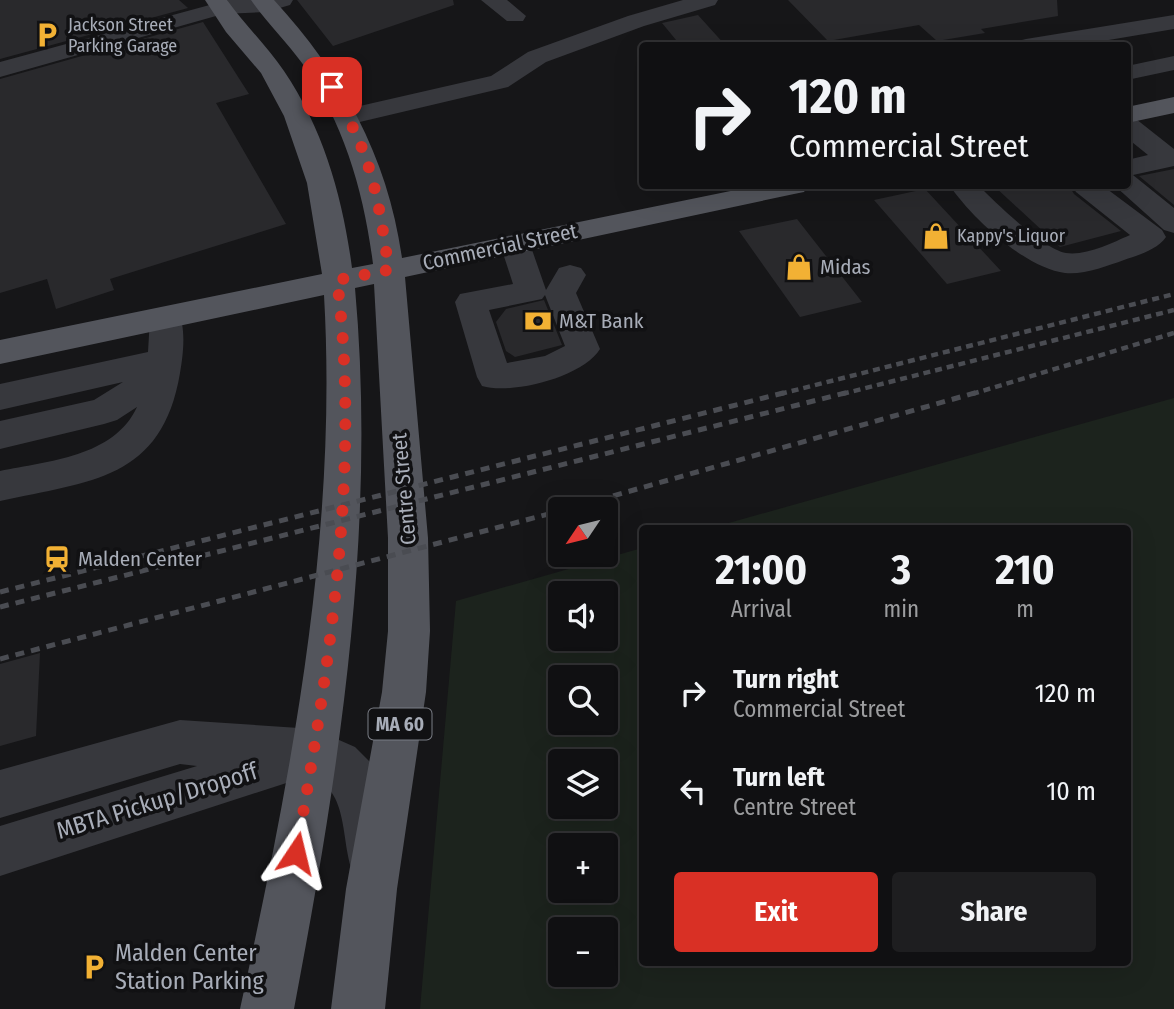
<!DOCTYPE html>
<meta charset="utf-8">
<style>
:root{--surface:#101012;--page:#1e1e20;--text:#f1f3f6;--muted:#9c9d9f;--line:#303032;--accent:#d93025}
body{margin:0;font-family:"Fira Sans Condensed",sans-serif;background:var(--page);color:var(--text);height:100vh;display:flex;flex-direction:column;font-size:26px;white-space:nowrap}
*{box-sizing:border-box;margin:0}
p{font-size:23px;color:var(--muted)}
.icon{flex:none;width:38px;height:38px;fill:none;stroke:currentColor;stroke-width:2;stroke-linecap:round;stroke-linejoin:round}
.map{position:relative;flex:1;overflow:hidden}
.side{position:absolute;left:639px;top:525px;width:492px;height:441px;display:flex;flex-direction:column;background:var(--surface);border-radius:7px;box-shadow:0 7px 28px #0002,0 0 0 2px var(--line)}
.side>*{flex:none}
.hud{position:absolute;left:639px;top:42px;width:492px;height:147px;border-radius:7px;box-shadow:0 7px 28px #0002,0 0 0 2px var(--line);background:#101012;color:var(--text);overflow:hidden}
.needle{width:46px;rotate:235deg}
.tools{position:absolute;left:548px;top:497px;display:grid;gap:14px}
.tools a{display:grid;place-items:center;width:70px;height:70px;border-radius:7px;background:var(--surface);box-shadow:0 7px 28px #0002,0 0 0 2px var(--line);font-size:35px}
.pin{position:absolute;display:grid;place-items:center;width:60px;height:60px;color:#fff;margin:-30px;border-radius:14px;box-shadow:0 4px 10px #0006}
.me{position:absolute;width:77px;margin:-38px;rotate:10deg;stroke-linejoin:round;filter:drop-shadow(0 0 5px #0008)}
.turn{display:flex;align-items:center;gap:24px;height:147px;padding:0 35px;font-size:32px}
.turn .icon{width:91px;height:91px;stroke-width:2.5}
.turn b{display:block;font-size:49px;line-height:60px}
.eta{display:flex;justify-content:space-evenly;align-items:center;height:119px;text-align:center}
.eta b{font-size:42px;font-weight:700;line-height:49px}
.primary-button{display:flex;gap:14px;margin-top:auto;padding:14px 35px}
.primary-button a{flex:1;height:80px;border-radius:7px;background:var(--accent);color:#fff;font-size:28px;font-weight:700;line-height:80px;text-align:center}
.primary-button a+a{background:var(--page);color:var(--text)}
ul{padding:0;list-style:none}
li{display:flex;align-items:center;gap:21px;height:98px;padding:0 35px}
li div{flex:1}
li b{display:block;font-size:26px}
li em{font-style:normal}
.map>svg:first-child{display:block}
</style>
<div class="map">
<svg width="1174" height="1009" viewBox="0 0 1174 1009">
<rect width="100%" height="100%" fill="#161618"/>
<path fill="#1c231d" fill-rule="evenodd" d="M1174,398V1009H420L456,601L642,548V962H1127V528H711ZM560,593H606V639H560ZM560,677H606V723H560ZM560,761H606V807H560ZM560,845H606V891H560ZM560,929H606V975H560Z"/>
<path fill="#29292c" d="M0,0H179L188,8L0,59Z
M297,0H453L454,5L333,46Z
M788,0H1057L1058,16L981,29L985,33L937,41L919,25L828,41Z
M698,15L726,46H681L662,23Z
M203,22L249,94L216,103L286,224L110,279L114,290L56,309L47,279L0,293V79Z
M1174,169V205L1139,176Z
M994,186H1069L1074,194L1121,231L1060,247Z
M925,189L1001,271L947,284L874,200Z
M797,219L862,302L800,317L739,231Z
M544,300L562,345L515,357L506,351L496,322L506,309Z
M40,653L36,736L0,746V664Z"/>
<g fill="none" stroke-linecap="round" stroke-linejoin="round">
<path fill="#37383d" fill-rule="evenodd" d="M228,0H293L290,5L266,12L223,14L0,77V62Z
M481,0H507L526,16L523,21H507Z
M683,0H718L715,5L644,26L546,62L508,87L347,125L338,123L334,117L338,111L491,76L528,52L628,16Z
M1174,15V29L1073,46H1014L1018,41L1026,39Z
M1174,56V70L1127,80V66Z
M1127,117L1136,119L1174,149V166L1133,175L1174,208V233L1164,230L1115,186H1127V160L1148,155L1127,138Z
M950,186H979C996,203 1043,249 1066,253C1086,256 1112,243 1130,235L1076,192L1072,186H1103L1162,230L1166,237C1157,250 1138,255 1124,260C1107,266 1084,275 1065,273C1025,268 972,218 950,186Z
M515,234L526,237L530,244L546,290L559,268L570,265L581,268L586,275L576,293L600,349C583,377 512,395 482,386L477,377L455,302L460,294L513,284L500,244L504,237ZM545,295L565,346L545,356L507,363L489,310L542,299Z
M166,307L177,310C187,326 183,356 180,373C162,480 91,481 0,501V471C48,461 114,457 137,407L117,420L104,424L0,449V421L94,400L123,382L0,410V384L148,352L150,318L155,310Z
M180,720L314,729L355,747L372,764L392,823L396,855L389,873L371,880L353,873C340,839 350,793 311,775L0,876V826L197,766L180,764L0,818V770Z"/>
<path fill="#53555c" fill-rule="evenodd" d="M205,0H227C245,25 267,46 284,71C324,130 343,199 352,268L373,264C364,192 344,123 302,63C286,41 266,22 251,0H274C342,74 388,157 402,258L755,186H808L804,192L794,194L405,277L428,538L430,631L426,692L397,889L385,1009H331L346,889L382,692L388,631V538L374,284L355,288C377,530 339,772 294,1009H240C291,776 338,535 324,295L0,364V340L322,274L307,183L284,116L261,73L226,32Z
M1174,97V113L1127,123V107Z"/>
<path stroke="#4a4c52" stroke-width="4.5" stroke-dasharray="7 5" stroke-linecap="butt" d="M780,394L1174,294
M842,394L1174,310
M972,394L1174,333"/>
<path stroke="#4a4c52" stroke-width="5" stroke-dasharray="9 7" stroke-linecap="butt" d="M567,509L978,392
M0,592L787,392
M0,607L849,392
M0,659L560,511"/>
</g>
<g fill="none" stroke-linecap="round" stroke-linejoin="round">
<path stroke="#d93025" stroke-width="12" stroke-dasharray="0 21.6" d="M296,853C329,670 361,466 337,280L389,270C382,226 377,182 359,141C351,122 341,105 332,87"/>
</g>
<defs>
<symbol id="parking-bare" viewBox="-9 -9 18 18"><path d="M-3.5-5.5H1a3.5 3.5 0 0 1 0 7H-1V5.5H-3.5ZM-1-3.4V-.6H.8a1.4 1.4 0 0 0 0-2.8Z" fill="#f2b134" stroke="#111113" stroke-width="2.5" paint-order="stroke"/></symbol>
<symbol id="shop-bare" viewBox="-9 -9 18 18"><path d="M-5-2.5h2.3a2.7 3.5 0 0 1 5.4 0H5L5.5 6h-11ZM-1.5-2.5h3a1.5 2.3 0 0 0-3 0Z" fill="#f2b134" stroke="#111113" stroke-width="2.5" paint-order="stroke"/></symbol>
<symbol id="bank-bare" viewBox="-9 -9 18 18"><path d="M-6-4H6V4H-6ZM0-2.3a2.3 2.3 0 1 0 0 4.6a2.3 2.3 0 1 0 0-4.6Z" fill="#f2b134" stroke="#111113" stroke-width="2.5" paint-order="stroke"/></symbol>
<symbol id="station-bare" viewBox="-9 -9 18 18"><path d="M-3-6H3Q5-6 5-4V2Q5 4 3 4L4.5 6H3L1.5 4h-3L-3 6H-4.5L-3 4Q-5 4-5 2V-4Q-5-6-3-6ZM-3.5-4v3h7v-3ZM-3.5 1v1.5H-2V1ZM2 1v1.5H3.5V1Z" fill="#f2b134" stroke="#111113" stroke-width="2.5" paint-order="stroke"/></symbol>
</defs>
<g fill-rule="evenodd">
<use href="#parking-bare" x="28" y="16" width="38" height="38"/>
<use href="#shop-bare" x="917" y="217" width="38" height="38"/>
<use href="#shop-bare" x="780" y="248" width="38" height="38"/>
<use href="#bank-bare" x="519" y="302" width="38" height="38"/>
<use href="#station-bare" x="38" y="540" width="38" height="38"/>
<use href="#parking-bare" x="75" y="948" width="38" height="38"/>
</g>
<g text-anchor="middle" stroke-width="7" stroke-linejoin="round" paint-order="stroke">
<g font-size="18" fill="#a8adb8" stroke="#111113" text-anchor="start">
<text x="68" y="31">Jackson Street<tspan x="68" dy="21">Parking Garage</tspan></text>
<text x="957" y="242">Kappy's Liquor</text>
</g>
<rect fill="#111113" stroke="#7b7e86" stroke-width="2" x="368.5" y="708.5" width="63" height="31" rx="5"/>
<g font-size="19" font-weight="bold" fill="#a8adb8">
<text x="400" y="731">MA 60</text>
</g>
<g font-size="21" fill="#a8adb8" stroke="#111113">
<text transform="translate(500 247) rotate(-12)" y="7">Commercial Street</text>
<text transform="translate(404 489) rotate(-95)" y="7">Centre Street</text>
</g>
<g font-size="21" fill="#a8adb8" stroke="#111113" text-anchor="start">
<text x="820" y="274">Midas</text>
<text x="559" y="328">M&amp;T Bank</text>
<text x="78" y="566">Malden Center</text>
</g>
<g font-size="24" fill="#a8adb8" stroke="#111113">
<text transform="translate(157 801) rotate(-17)" y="8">MBTA Pickup/Dropoff</text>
</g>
<g font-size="24" fill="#a8adb8" stroke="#111113" text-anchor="start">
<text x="115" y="961">Malden Center<tspan x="115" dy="28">Station Parking</tspan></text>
</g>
</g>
</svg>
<div class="tools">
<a><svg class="needle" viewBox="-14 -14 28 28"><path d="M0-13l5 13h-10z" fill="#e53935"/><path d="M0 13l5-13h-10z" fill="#9c9d9f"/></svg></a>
<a><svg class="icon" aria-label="sound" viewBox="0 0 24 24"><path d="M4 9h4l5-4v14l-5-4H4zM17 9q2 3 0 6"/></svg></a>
<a><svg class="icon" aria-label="search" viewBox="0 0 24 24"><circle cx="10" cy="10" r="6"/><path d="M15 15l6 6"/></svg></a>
<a><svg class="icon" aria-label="layers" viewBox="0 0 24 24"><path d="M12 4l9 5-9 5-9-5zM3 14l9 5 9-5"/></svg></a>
<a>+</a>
<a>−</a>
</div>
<div class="pin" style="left:332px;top:87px;background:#d93025"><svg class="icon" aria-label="arrive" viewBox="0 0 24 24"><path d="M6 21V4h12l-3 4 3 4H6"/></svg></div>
<svg class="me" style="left:296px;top:853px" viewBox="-20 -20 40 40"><path d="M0-17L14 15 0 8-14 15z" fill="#d93025" stroke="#fff" stroke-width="4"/></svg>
<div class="hud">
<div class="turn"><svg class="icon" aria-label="right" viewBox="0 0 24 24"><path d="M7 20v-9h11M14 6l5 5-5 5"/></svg><div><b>120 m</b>Commercial Street</div></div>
</div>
<section class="side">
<div class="eta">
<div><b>21:00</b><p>Arrival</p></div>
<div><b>3</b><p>min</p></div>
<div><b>210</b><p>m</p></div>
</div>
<ul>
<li><svg class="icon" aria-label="right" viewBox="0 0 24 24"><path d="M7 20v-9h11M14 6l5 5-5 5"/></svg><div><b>Turn right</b><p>Commercial Street</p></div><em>120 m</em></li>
<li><svg class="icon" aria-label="left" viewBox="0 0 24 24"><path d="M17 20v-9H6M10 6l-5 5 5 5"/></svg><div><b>Turn left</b><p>Centre Street</p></div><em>10 m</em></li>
</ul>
<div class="primary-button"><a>Exit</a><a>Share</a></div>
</section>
</div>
